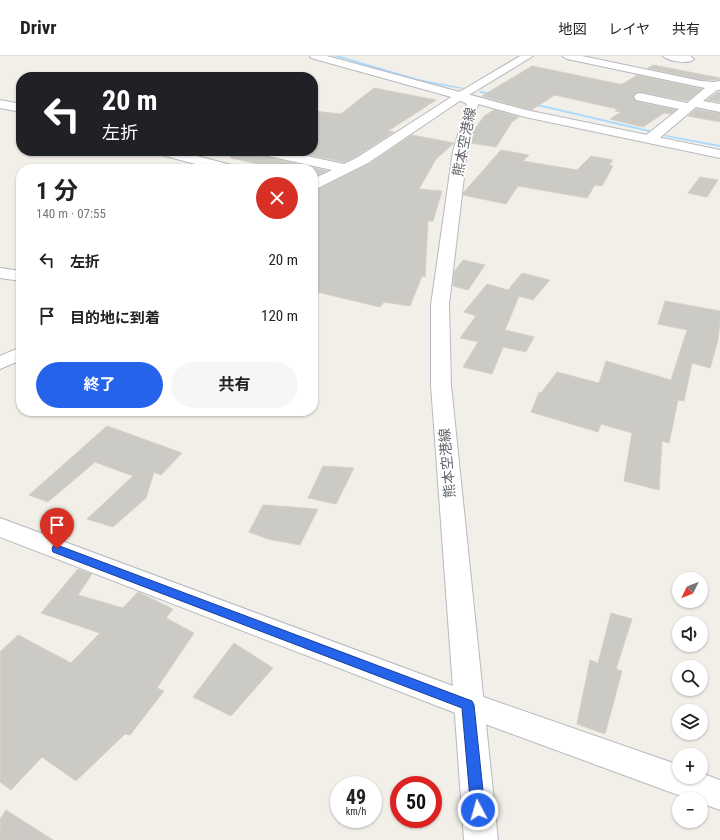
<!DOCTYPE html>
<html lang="ja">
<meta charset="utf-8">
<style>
:root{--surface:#fff;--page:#f6f6f6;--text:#222;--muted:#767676;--line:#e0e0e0;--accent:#2563eb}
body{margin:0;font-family:"Roboto Condensed","Noto Sans JP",sans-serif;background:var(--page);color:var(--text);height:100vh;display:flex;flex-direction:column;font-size:15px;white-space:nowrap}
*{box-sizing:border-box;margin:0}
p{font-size:13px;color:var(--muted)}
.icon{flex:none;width:22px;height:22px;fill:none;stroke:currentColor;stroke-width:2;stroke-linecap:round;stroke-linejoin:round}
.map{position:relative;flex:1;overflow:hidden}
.panel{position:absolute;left:16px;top:108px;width:302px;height:252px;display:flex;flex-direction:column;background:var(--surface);border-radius:16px;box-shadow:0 1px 3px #0004}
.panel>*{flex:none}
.hud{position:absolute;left:16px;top:16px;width:302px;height:84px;border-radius:16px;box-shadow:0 1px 3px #0004;background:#202124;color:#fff;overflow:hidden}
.needle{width:26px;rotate:227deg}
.tools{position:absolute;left:672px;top:516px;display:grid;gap:8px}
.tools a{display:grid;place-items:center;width:36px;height:36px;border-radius:50%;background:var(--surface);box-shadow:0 1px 3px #0004;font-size:20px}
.speed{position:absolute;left:330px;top:720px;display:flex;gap:8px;font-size:20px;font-weight:700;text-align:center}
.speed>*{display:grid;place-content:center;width:52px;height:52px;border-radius:50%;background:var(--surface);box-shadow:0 1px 3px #0004;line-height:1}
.speed small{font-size:10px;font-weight:400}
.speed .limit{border:6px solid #d22;background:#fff;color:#111}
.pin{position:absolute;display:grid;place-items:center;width:34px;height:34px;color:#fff;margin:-41px -17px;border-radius:50% 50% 50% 0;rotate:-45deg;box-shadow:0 0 4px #0007}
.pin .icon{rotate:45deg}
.me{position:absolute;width:44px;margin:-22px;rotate:354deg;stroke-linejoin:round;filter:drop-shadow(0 0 3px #0008)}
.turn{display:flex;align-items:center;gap:14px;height:84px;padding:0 20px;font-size:18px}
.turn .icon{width:52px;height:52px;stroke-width:2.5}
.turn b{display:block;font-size:28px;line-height:34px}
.round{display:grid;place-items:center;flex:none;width:42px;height:42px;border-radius:21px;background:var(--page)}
.overview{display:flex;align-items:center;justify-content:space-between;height:68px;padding:0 20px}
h1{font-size:24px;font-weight:700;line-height:30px}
.button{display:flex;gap:8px;margin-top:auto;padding:8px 20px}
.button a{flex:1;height:46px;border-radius:24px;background:var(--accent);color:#fff;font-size:16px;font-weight:700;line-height:46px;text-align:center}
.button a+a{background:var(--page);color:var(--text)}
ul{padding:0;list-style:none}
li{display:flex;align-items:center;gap:12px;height:56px;padding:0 20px}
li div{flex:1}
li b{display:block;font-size:15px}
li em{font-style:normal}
header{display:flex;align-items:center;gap:24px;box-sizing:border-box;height:56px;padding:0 20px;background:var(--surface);border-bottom:1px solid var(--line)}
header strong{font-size:19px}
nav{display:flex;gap:22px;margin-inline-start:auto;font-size:14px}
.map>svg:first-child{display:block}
</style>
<header>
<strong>Drivr</strong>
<nav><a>地図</a><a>レイヤ</a><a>共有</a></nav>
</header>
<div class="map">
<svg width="720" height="784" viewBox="0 0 720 784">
<rect width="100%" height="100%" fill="#f1efe8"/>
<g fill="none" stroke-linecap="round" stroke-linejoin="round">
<path fill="#aadaff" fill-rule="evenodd" d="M334,0H340L418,23L464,32L462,33L417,25Z
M481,35L495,38L496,39L494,40L480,37L479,36Z
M529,46L649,74L651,75L649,76L529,48Z
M666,79L720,89V91L667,81L665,80Z"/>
</g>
<path fill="#cccac5" stroke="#d6d1c6" d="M653,9L720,22V24H701L648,12Z
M532,10L619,28H623L637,19L702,33L687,45L640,36L636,37L633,42L636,45L676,54L670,58L664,57L643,71L610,63L621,56L615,55L617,53L555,39L531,54L482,40Z
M374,32L436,44L388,75L394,76L357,100L344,106L290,95H313V55L341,58Z
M718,36H720V46L707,44Z
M696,53L720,57V66L688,60Z
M494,54L519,61L512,66L496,91L470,87L473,76L484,60Z
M412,79L454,87L436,103L419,133L442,135L433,165H428L425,221L422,220L410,250L384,246L380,251L313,235V134L319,133L369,108Z
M501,94L529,99L523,105L577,114L591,100L613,104L609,109L613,110L602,130L595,129L587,142L518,130L506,148L463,139L464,136Z
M231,95H256L259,99L327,115L313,121V113H250L257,108L231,102Z
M700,121L718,124L707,141L688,137Z
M463,204L485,209L468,234L453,230L454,216Z
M522,217L550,224L533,244L519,240L505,274L534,281L526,296L503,291L492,318L463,311L478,286L460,282L476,260L464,256L487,228L508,234Z
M665,245L720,255V266L718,284L710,312L692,307L684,345L678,344L669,387L662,385L659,434L624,425L632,377L601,368L598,376L531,356L539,336L541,337L557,316L599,327L606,305L671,324L687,274L658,268Z
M107,370L182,397L161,419L154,416L146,442L113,471L87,463L133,420L95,406L48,446L29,439Z
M323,410L354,412L336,448L308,442Z
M263,449L318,453L300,489L268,483L249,476Z
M78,513L92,518L78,539L123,552L138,536L173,553L166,562L194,577L157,632L164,635L130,679L125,678L76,725L42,701L11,734L0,726V596L18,579L71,607L100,577L41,557Z
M611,557L632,563L616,613L622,615L605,678L577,668L590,604L598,607Z
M234,587L273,612L231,660L193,641Z
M6,754L53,784H0V763Z"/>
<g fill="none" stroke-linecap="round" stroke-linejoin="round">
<defs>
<path id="minor" d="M520,0H533L464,42L368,107L318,132L313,133V123L332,114L259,98L257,95H283L344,108L358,101L456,38Z
M562,0H582L701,25L714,26L720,25V34H717L703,45L720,48V56L696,51L655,86H645L643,83L645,80L679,53L636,44L634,41L636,38L640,37L687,47L705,32L567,3Z
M663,0H690L694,3C689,9 668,5 663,0Z
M0,44L21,48V56L0,52Z
M156,95H178L235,110L237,113H214L158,98Z
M0,212L21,215V225L0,222Z
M21,291V304L0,313V300Z
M0,462L472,637L679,709V721H701V717L720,724V754L701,747V743H689L458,658L0,481Z"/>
<path id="secondary" d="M310,0H327L526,54L720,94V102L525,61L478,48L467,95L449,249L451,329L498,784H464L431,329V249L453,95L467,48L455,42L311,2Z"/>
</defs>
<use href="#minor" stroke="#b5b8bc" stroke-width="2"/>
<use href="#secondary" stroke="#b6babf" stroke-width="2"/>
<use href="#minor" fill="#fff" fill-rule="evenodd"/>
<use href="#secondary" fill="#fff" fill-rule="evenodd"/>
</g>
<path fill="#2563eb" stroke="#184099" d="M57,489L472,645L474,649L485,754L483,759L478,760L473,759L471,754L462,652L53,496L52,493L53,490Z"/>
<g text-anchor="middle" stroke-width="3.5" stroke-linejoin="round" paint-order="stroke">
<g font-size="14" fill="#5f6368" stroke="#fff">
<text transform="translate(464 86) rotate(-79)" y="5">熊本空港線</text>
<text transform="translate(447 407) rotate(-95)" y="5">熊本空港線</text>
</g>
</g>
</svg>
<div class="tools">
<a><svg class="needle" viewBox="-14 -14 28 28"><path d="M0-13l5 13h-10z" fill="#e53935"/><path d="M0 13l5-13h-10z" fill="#767676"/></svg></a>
<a><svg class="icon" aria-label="sound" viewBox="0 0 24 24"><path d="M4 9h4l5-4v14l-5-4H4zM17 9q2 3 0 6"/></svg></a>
<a><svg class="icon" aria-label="search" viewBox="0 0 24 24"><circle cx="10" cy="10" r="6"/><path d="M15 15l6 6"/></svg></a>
<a><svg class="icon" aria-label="layers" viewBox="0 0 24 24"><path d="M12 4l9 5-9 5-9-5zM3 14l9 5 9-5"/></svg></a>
<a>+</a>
<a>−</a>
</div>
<div class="speed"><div>49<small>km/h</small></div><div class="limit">50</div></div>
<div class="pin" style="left:57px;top:493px;background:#d93025"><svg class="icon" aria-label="arrive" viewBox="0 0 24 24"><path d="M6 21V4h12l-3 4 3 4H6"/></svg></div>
<svg class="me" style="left:478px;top:754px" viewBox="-20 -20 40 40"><circle r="17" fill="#2563eb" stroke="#fff" stroke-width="3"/><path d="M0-11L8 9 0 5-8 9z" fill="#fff"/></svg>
<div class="hud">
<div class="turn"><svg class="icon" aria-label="left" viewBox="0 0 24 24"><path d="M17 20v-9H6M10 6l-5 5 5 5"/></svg><div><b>20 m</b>左折</div></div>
</div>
<section class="panel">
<div class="overview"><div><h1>1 分</h1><p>140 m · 07:55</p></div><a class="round" style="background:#d93025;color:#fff"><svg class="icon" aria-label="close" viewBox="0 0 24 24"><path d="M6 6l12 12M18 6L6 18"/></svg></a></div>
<ul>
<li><svg class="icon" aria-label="left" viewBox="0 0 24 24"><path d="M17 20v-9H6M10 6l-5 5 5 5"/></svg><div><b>左折</b></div><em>20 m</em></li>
<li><svg class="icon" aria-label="arrive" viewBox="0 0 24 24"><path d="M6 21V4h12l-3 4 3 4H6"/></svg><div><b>目的地に到着</b></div><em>120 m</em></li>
</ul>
<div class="button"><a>終了</a><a>共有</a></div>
</section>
</div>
